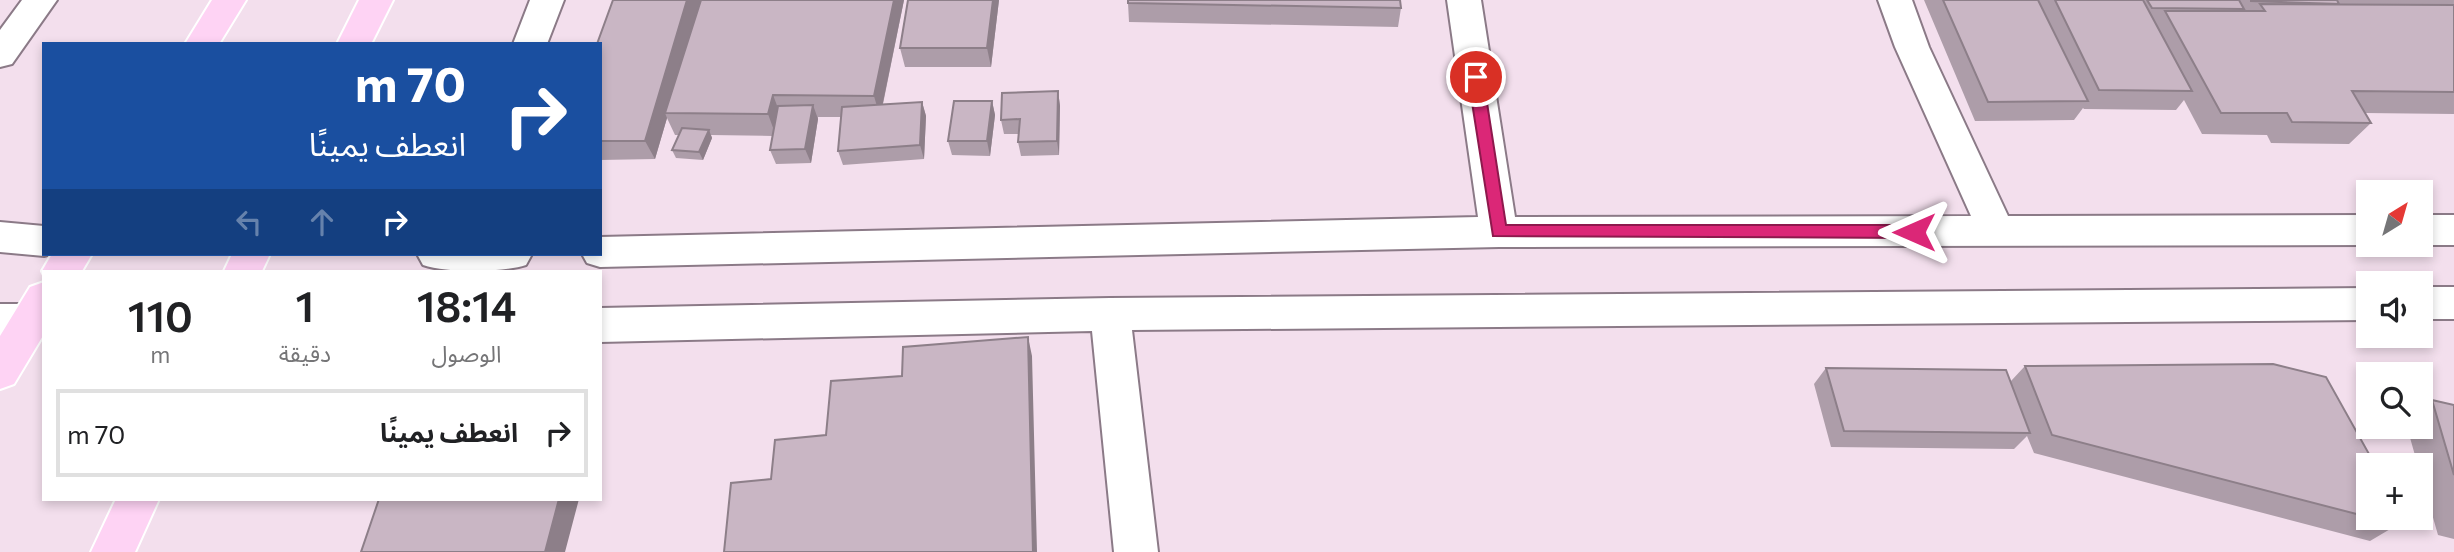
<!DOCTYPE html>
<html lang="ar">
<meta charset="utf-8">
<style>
:root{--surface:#fff;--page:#f2f2f2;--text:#202124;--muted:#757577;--line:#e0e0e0}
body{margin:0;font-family:Commissioner,"Noto Sans Arabic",sans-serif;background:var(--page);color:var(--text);direction:rtl;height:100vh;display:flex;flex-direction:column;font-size:26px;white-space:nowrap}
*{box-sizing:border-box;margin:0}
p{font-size:23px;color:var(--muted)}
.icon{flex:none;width:38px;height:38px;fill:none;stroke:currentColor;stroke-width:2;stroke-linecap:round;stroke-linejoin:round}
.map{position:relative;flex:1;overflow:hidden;direction:ltr}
.drawer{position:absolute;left:42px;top:270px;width:560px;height:231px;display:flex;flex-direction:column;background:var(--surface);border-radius:0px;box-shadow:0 4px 10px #0003;direction:rtl}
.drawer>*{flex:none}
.top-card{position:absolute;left:42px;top:42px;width:560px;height:214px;border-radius:0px;box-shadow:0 4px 10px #0003;direction:rtl;background:#1a4fa0;color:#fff;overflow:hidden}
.needle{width:46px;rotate:37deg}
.fabs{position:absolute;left:2356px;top:180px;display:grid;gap:14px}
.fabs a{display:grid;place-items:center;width:77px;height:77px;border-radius:0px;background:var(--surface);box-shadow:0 4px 10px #0003;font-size:35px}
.pin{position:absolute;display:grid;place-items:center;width:60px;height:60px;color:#fff;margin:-30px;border:4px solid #fff;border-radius:50%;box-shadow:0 2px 7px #0007}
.me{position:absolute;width:77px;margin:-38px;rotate:270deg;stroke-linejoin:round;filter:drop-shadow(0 0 5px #0008)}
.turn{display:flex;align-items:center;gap:24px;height:147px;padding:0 21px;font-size:32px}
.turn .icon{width:91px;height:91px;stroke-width:2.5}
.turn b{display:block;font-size:49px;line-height:60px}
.lanes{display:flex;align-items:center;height:66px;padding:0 21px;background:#0003;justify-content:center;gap:35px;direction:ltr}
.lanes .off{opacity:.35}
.eta{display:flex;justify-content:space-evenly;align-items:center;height:119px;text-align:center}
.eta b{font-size:42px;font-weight:600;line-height:49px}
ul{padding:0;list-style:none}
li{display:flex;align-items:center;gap:21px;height:88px;margin:0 14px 10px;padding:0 7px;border:4px solid var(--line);border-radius:0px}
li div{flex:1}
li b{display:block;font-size:26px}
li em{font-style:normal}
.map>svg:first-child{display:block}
</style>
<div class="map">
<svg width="2454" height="552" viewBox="0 0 2454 552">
<rect width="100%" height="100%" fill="#f3dfed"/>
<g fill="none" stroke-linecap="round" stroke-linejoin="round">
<defs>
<path id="minor" d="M22,0H57L12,64L0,67V30Z
M530,0H564L547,44H513Z
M1447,0H1481L1515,217L1971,216L1895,47L1878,0H1912L1929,47L2008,216L2368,215V245L1499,247L600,267L587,263L582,254H600V237L1478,217Z
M2420,215H2454V245H2420Z
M0,222L44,226V254H51L44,256L0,252Z
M417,254H532L526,265C501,273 448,273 423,265Z
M2420,287H2454V319H2420Z
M2368,288V320L1132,330L1158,552H1114L1092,331L600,342V308L1110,298Z
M0,304H28L42,309V333L28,338L0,336Z"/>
<path id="major" d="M212,0H246L219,44H185Z
M359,0H393L371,44H337Z
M52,254H92L82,271H44V275L42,271Z
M232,254H270L262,271H224Z
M44,282V334L14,384L0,389V336L30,287Z
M116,499H159L135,552H91Z"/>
</defs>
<use href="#minor" stroke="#8b7a87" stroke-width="4"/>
<use href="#major" stroke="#fff" stroke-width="4"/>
<use href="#minor" fill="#fff" fill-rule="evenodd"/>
<use href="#major" fill="#fed3f4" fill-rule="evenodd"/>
</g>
<path fill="#ad9da9" d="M613,0H904L883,104L922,102L926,116L924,159L843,165L838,151L841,117H818V119L811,163L776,164L770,150L773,136L711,135L712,138L703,160L676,158L672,150L679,135H675L667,118L655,159L600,160V44Z
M999,0L991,67H905L900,48Z
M1924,0H2454V114L2365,113L2371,123L2349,144L2271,143L2267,135L2202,134L2184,100L2176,110L2084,109L2083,108L2074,120L1975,121Z
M1128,3L1401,8L1398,27L1129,22Z
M1058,91L1060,106L1059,155L1021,156L1018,142L1019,134H1004L1001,120Z
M992,101L995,115L990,156L952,155L948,141Z
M2025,366L2368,466V518H2396L2397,525L2370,541L2034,453L2027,436L2014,449L1831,447L1814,384L1826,368L2011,381Z
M2432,400L2454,405V539L2438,535L2420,472V466H2418L2407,427H2420V408Z"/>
<path fill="#8d7f89" d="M687,0H702L665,113L667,118L655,159L645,141Z
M894,0H904L880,117L874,96Z
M993,0H999L991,67L987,48Z
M1058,91L1060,106L1059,155L1057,141Z
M773,95L781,116L776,136L768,114Z
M992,101L995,115L990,156L987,141Z
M922,102L926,116L924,159L920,145Z
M813,105L818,119L811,163L805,149Z
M709,130L712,138L703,160L699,152Z
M1028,337L1032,356L1037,552H1033Z
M559,499H579L565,552H545Z"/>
<path fill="#c9b6c4" stroke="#8d7f89" stroke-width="2" d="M613,0H687L645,141H600V44H597Z
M701,0H894L874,96L773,95L768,114L665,113Z
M908,0H993L987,48H900Z
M1128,0H1400L1401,8L1128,3Z
M1943,0H2038L2088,101L1988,102Z
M2055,0H2143L2192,91L2099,90Z
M2147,0H2239L2244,9L2152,8Z
M2251,0H2337L2339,4L2251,1Z
M2260,4L2454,5V92L2352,91L2371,123L2292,122L2287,113H2221L2165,11H2265Z
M1058,91L1057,141L1018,142L1020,119L1001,120L1002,93Z
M954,101H992L987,141H948Z
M922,102L920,145L838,151L842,107Z
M813,105L805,149L770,150L778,106Z
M682,128L709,130L699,152L672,150Z
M1028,337L1033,552H724L731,483L771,479L775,440L826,435L831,381L902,376L903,347Z
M2273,364L2326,377L2369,454L2370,461L2373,466H2368V517L2052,435L2025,366Z
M1826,368L2006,370L2030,433L1844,431Z
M2432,400L2454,405V475Z
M379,499H559L545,552H361Z
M2371,518H2396L2397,525Z"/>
<path fill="#db2777" stroke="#8e194d" stroke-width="2" d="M1476,72L1483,77L1506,225H1914L1922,232L1914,238L1493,236L1468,77Z"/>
</svg>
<div class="fabs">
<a><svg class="needle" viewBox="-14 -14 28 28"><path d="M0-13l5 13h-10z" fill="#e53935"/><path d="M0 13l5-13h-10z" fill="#757577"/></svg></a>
<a><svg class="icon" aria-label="sound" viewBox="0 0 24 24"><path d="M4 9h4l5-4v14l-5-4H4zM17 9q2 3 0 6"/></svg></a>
<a><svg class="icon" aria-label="search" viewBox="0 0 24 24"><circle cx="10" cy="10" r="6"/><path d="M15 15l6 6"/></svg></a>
<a>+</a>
</div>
<div class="pin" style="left:1476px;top:77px;background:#d93025"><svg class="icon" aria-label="arrive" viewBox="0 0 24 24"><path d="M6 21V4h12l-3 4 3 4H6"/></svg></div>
<svg class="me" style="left:1914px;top:232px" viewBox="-20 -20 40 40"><path d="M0-17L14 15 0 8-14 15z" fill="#db2777" stroke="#fff" stroke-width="4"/></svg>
<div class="top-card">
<div class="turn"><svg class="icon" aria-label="right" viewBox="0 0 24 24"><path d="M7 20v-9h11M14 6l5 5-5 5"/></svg><div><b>70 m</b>انعطف يمينًا</div></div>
<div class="lanes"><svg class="icon off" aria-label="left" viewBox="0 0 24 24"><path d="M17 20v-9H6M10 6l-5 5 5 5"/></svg><svg class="icon off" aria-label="ahead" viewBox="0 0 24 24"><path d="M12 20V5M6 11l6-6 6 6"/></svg><svg class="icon" aria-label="right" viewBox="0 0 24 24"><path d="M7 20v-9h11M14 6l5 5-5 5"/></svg></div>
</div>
<section class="drawer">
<div class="eta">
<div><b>18:14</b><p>الوصول</p></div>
<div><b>1</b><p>دقيقة</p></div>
<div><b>110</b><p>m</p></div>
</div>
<ul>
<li><svg class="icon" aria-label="right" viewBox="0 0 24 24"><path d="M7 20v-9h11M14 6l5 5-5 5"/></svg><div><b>انعطف يمينًا</b></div><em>70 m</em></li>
</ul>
</section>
</div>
